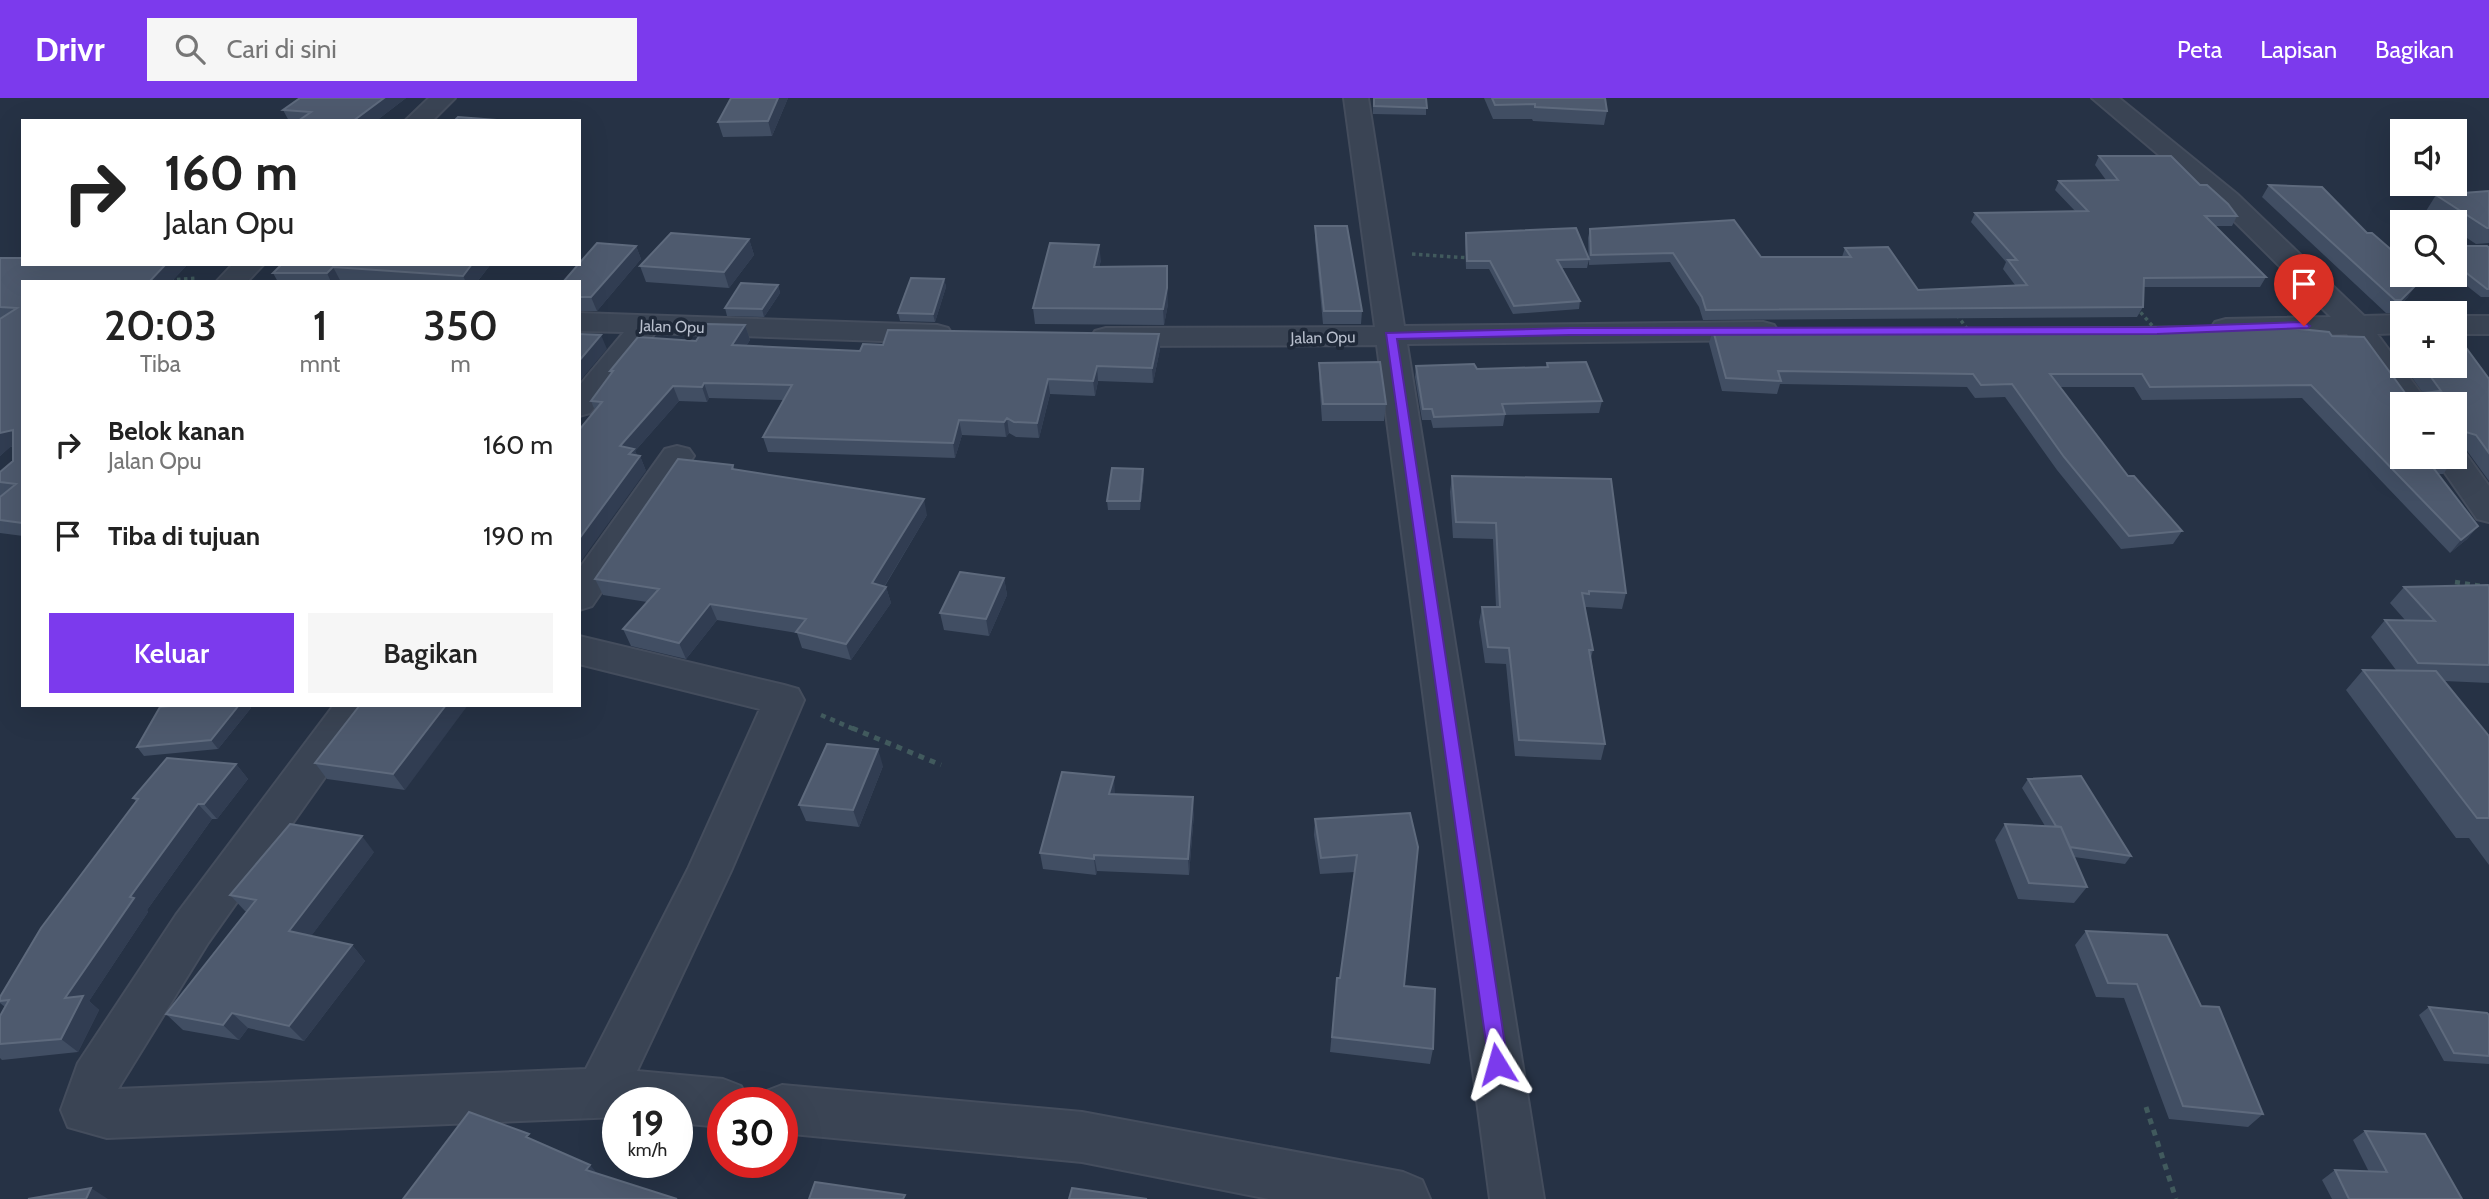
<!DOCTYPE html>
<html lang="id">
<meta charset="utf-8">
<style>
:root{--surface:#fff;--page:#f6f6f6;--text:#222;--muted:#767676;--accent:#7c3aed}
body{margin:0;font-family:Cabin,sans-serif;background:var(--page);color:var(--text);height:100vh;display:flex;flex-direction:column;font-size:26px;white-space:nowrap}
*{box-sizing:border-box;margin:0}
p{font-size:23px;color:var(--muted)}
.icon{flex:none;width:38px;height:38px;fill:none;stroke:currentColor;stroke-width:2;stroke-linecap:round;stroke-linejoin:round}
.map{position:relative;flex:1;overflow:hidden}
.sheet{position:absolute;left:21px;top:182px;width:560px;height:427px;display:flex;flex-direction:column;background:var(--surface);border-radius:0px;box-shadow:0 7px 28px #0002}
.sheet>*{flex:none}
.hud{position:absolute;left:21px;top:21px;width:560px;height:147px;border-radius:0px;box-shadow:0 7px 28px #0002;background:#fff;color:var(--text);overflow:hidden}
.controls{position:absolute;left:2390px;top:21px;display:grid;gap:14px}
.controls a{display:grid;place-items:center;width:77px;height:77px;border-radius:0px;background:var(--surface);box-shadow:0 7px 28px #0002;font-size:35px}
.speed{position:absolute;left:602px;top:989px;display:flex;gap:14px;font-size:35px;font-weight:700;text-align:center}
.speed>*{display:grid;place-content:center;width:91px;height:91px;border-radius:50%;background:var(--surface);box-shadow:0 7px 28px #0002;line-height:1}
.speed small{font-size:18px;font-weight:400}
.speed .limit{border:10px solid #d22;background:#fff;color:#111}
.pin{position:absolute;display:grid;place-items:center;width:60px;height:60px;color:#fff;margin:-72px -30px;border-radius:50% 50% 50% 0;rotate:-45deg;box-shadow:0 0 7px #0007}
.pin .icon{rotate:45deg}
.me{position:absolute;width:77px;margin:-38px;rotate:352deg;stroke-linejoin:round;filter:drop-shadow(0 0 5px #0008)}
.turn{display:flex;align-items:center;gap:24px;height:147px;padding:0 28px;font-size:32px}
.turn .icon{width:91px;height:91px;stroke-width:2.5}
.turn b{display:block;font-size:49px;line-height:60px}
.eta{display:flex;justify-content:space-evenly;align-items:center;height:119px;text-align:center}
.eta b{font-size:42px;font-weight:600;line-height:49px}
.button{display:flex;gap:14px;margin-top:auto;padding:14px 28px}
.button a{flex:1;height:80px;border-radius:0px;background:var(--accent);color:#fff;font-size:28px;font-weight:600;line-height:80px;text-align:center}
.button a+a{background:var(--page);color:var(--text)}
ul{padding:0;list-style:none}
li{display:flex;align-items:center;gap:21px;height:91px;padding:0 28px}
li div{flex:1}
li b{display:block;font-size:26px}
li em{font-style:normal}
header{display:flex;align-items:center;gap:42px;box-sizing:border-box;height:98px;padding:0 35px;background:var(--accent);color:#fff}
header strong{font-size:33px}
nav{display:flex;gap:38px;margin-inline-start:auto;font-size:24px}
.search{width:490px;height:63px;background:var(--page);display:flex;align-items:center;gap:18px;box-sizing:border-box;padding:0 24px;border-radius:0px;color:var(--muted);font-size:26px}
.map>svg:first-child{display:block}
</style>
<header>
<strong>Drivr</strong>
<div class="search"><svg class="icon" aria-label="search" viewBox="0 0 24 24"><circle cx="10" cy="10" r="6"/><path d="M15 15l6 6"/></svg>Cari di sini</div>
<nav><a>Peta</a><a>Lapisan</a><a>Bagikan</a></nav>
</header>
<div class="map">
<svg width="2489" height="1101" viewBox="0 0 2489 1101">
<rect width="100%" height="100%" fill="#263245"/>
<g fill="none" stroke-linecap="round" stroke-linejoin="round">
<defs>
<path id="minor" d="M429,0H455L432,23H405Z
M1344,0H1368L1404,228L1763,224L1774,227L1778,233L1774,239L1763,242L1407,246L1544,1101H1490L1377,247L1106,248L1095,245L1091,239L1095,233L1106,230L1375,229Z
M2092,0H2119L2237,96L2364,218L2403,217V235L2377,236L2429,306H2403L2402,313L2347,236L2226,239L2215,236L2211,230L2215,224L2226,221L2331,219L2219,108Z
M233,166H264L247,184H216Z
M579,215L937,227L948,230L952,236L948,242L937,245L655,235L590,315L579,318V288L624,234L579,233Z
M2455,218H2489V236H2455Z
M677,348L689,351L694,358L592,508L579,512V471L665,351Z
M2455,350L2463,352L2489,388V424L2477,421L2434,359H2455Z
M579,538L784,587L798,591L804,602L731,773L637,973L723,981L741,988L748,1004H723V1029L677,1025V1004H618V1019L107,1040L68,1029L61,1012L78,965L176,817L334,607H376L208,845L118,991L586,971L688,771L760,611L579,566Z
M782,987L1082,1014L1403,1074L1422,1082L1430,1101H1269L1082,1064L782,1035V1004H759L764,994Z"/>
</defs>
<use href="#minor" stroke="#444d5d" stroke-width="4"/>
<path stroke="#415a5d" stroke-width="3.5" stroke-dasharray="3.5 3.5" stroke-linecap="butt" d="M1412,156L1470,160
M170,182L196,180
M2136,209L2156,232
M1957,217L1968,232"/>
<path stroke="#415a5d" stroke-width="4.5" stroke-dasharray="5 5" stroke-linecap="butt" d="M2455,484L2489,489
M821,617L856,632"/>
<path stroke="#415a5d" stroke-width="5" stroke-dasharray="6 6" stroke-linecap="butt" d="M852,630L941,667
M2146,1009L2176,1101"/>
<use href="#minor" fill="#3a4454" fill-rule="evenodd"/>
</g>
<path fill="#414e63" d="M300,0H406L376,23H289L283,12Z
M731,0H788L772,38L723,39L718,24Z
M1373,0H1426V17L1373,16Z
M1484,0H1605L1607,13L1604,27L1533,23L1532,21H1493Z
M2099,58L2200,87L2237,118L2232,128H2214L2266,179L2260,189H2144L2143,209L2137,219L1703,222L1699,209L1670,164L1589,167L1588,140L1590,131L1761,159H1842L1845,150L1918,192L2015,187L2003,171L2006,164L1971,124L1975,115L2075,113L2055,92L2059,83L2106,82L2095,67Z
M2269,87L2403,177H2416L2413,182L2408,199L2392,215H2386L2262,99Z
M2489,93V145L2476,146L2455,132V124H2443L2426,113L2436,97Z
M1315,128L1362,213L1361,226H1323L1315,141Z
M1466,135L1589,161L1587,170H1561L1580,203L1579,211L1513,216L1489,171H1466L1465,143Z
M749,141L754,157L729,190L646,184L640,168Z
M636,148L641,161L597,213H579V184Z
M2455,148L2489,149V199H2481L2453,177H2455Z
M0,160L23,166H188L171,184H23V438L0,435V374L13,363V349H10L0,358Z
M1101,162L1099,169L1168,206L1164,227L1035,226L1033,210Z
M282,166H491L477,184H278L273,175Z
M944,181L946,189L935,224L900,223L898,215Z
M778,187L780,195L764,219L727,218L725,210Z
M745,227L750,242L746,248L860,253L883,247L1159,236L1160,251L1153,285L1098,283L1095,298L1050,296L1039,340L1016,339L1009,335L1006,339L962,337L955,360L768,354L763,339L784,302L709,300L707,304L679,303L635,353L637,357L640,358L646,373L595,313L591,303L611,277L610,273L696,243Z
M1713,232L2332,238L2411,302L2415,296L2423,295L2404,268H2455L2489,281V383L2465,350L2459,348L2455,353V306H2403L2451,359L2453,363L2443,376H2438L2478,428L2467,441L2450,455L2302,300L2142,302L2134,289H2060L2128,378L2182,433L2173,446L2121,451L2057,372L2005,299L1975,300L1967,289L1780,286L1777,296L1722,293L1709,245Z
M2403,241V267L2394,254Z
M1319,265L1386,306L1384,323H1322L1319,281Z
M1547,265L1602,303L1599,315L1505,317L1503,328L1433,330L1431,322H1422L1415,279L1416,268L1477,271L1546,269Z
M733,367L734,371L927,417L885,488L886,489L891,505L851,562L802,550L797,535L717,522L686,561L631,548L623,531L647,504L603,497L595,481Z
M1143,371L1144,379L1140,412H1108L1107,403Z
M1452,378L1626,495L1622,511L1586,509L1585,512L1593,552L1591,560L1605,646L1601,662L1515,658L1506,566L1485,565L1479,524L1482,509H1496L1493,441L1453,440L1450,394Z
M1004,480L1007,497L989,538L944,532L940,515Z
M2489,488V585L2444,583L2489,638V767L2469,740H2456L2346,592L2363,572H2396L2371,539L2385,522H2405L2390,505L2404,489Z
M182,607H249L251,610L218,651L144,658L137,649Z
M360,607L405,692L327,681L315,665Z
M236,666L248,681L217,721H212L147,812L148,814L89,903L99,912L78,954L2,962L0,960V918L5,909L0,905V899L136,703L133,700Z
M883,668L859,729L806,723L799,707Z
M2028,681L2131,758L2125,766L2074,759L2087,789L2074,805L2018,801L1995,742L2005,726L2045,728L2022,690Z
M1115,697L1194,715L1189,777L1097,773L1096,777L1043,771L1040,755Z
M1410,715L1404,888L1433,951L1430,966L1330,954L1337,880H1340L1355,774L1320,776L1314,737L1315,721Z
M374,754L311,838L352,847L365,863L304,943L248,930L239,942L183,932L166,916L247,814L245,813L230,797Z
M2086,833L2201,908L2263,1016L2248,1029L2169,1021L2124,900L2096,899L2075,847Z
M2429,909L2489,917V966L2444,963L2419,917Z
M2365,1033L2462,1101H2332L2322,1082L2335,1072L2369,1074L2353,1042Z"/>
<path fill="#313d52" d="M384,0H406L376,23H353Z
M778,0H788L772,38L768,23Z
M749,141L754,157L729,190L724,174Z
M1099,147L1101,162L1096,185L1094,169Z
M636,148L641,161L597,213L591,199Z
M166,166H188L171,184H149Z
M472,166H491L477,184H466L463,178Z
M1167,168L1168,206L1164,227L1163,211Z
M333,169L341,184H331L327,175Z
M944,181L946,189L935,224L933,216Z
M2417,186L2408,199L2392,215L2401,202Z
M778,187L780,195L764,219L762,211Z
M745,227L750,242L737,262L732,247Z
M1159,236L1160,251L1153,285L1152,270Z
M601,237L607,251L579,284V263Z
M1097,268L1098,283L1095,298L1093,283Z
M1048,281L1050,296L1039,340L1037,325Z
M704,285L709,300L707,304L702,289Z
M673,288L679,303L635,353L638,360L640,358L646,373L579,466V441L620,348Z
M1007,320L1009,335L1006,339L1004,324Z
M959,322L962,337L955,360L953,345Z
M13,332L23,347L10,349L0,358V335Z
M1143,371L1144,379L1140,412V403Z
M924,401L927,417L876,502L872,485Z
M2478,428L2467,441L2450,455L2461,442Z
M1004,480L1007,497L989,538L986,521Z
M886,489L891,505L851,562L846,546Z
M710,506L717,522L686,561L679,545Z
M239,607H249L251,610L218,651L211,642Z
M446,607H468L405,692L393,676Z
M878,651L883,668L859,729L853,712Z
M236,666L248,681L217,721L204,706Z
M1114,679L1115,696L1111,713L1109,696Z
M1193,699L1194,715L1189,777L1188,761Z
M198,706L212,721L147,812L148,814L89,903L99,912L78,954L61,941L65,900L130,799Z
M362,738L374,754L303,849L289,833Z
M1094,757L1097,773L1096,777L1094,761Z
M352,847L365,863L304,943L289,928Z
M232,915L248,930L239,942L223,927Z
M590,1067L602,1081L586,1072Z
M91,1090L108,1101H86Z"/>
<path fill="#4e5a6e" stroke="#5e6a7d" stroke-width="2" d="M300,0H384L353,23H298L311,14L283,12Z
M731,0H778L768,23L718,24Z
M1374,0H1426L1427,10L1374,8Z
M1492,0H1605L1607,13L1535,9V6L1495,7Z
M458,19L511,23H454Z
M2099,58H2171L2200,87H2207L2228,106L2237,118H2205L2266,179L2144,180L2143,209L1706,212L1702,199L1673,155L1591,157L1590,131L1734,122L1761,159H1851L1845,150L1888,149L1918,192L2027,187L2008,162H2017L1975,115L2088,113L2059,83L2118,82Z
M2269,87L2322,89L2367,135H2372L2403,162V177H2408L2417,186L2401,202H2395Z
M2489,93V130H2487L2436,97Z
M1315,128H1347L1362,213H1324Z
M1576,130L1589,161L1557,162L1580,203L1514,208L1490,163H1467L1466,135Z
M671,135L749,141L724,174L640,168Z
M597,145L636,148L591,199H579V184H563Z
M1050,145L1099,147L1094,169L1167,168V190L1163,211L1033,210Z
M2455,148H2487L2489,149V191H2487L2455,166Z
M0,160H23V166H166L149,184H23V425L0,422V399L16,386L0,384V374L13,363V332L0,335V221L17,210L0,209Z
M282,166H472L463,178L333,169L327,175H273Z
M911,180L944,181L933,216L898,215Z
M741,185L778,187L762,211L725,210Z
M707,226L745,227L732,247L860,253L863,246L883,247L888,232L1159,236L1152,270L1097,268L1093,283L1048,281L1037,325L1014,324L1007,320L1004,324L959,322L953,345L763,339L792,287L704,285L702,289L673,288L620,348L634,351L629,356L640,358L579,441V332L602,304L591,303L613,273H610L638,239L696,243Z
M2270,228L2329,234L2332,238L2364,239L2411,303L2415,296L2441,293L2423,268H2455V246L2464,247L2489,281V355L2476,337L2466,334L2463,343H2455V306H2403V359H2451L2453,363L2425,359L2478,428L2461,442L2311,287L2150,289L2142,276H2050L2128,378H2134L2182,433L2129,438L2064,359L2012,286L1981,287L1973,276L1778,273L1781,283L1726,280L1713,232Z
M579,236L601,237L579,263Z
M1380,264L1386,306H1323L1319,265Z
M1586,264L1602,303L1502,306L1505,316L1434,319L1432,311H1423L1416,268L1474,266L1477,271L1548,269L1547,265Z
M678,361L733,367L732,371L924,401L872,485L886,489L846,546L796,534L806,521L710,506L679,545L623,531L659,491L595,481Z
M1112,370L1143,371L1140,403H1107Z
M1452,378L1611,381L1626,495L1589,493V496L1582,495L1593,552H1589L1605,646L1519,642L1509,550L1488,549L1482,509H1500L1496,425L1456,424Z
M960,474L1004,480L986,521L940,515Z
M2488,487L2489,488V567L2418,565L2385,522L2435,523L2404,489Z
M2363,572L2436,573L2489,638V720H2477Z
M182,607H239L211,642L137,649L160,609Z
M360,607H446L393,676L315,665Z
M827,646L878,651L853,712L799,707Z
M167,660L236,666L204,706H198L130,799L134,800L65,900L83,898L61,941L0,946V918L9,902L0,903V899L41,830L138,701L133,700Z
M1062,674L1114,679L1109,696L1193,699L1188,761L1094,757V761L1040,755Z
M2081,678L2131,758L2070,749L2061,729L2056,728L2028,681Z
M1410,715L1418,749L1404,888L1435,891L1433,951L1332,939L1337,880H1340L1357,757L1321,760L1315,721Z
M290,726L362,738L289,833L352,847L289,928L232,915L223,927L166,916L256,802L230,797Z
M2005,726L2061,729L2087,789L2029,785Z
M2086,833L2167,837L2201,908L2219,909L2263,1016L2183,1008L2137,886L2108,885Z
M2429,909L2487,915L2489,917V958L2454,955Z
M469,1014L529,1036L526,1039L590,1067L586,1072L677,1101H403Z
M2365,1033L2425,1036L2462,1101H2349L2335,1072L2387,1074Z
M815,1084L905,1097L903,1101H809Z
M91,1090L86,1101H28Z
M1072,1090L1147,1101H1069Z"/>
<path fill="#7c3aed" stroke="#51269a" stroke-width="2" d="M2304,224L2310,228L2308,230L2157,236L1570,237L1397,241L1508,966L1505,973L1497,976L1490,973L1386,235L1570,230L2157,229Z"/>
<g text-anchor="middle" stroke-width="7" stroke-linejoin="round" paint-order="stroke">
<g font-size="16" fill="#b8bfcd" stroke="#1f2939">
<text transform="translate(672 228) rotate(2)" y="6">Jalan Opu</text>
<text transform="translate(1323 239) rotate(-1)" y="6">Jalan Opu</text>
</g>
</g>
</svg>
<div class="controls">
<a><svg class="icon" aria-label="sound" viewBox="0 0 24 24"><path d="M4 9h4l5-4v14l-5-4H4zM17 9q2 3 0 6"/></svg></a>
<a><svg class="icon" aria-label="search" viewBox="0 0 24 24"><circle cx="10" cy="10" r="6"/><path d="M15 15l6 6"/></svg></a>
<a>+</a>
<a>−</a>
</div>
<div class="speed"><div>19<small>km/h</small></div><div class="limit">30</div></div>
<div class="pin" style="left:2304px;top:228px;background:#d93025"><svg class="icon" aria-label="arrive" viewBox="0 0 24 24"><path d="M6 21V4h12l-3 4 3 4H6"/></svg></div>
<svg class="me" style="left:1497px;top:966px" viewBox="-20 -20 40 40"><path d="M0-17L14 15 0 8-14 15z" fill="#7c3aed" stroke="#fff" stroke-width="4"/></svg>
<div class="hud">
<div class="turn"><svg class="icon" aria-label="right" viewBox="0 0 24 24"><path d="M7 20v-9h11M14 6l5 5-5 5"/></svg><div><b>160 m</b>Jalan Opu</div></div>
</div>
<section class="sheet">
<div class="eta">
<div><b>20:03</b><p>Tiba</p></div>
<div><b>1</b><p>mnt</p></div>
<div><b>350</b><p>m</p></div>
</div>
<ul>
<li><svg class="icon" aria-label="right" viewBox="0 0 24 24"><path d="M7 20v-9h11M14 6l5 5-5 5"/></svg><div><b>Belok kanan</b><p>Jalan Opu</p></div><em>160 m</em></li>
<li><svg class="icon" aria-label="arrive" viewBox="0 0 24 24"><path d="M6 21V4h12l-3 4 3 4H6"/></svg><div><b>Tiba di tujuan</b></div><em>190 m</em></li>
</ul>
<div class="button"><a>Keluar</a><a>Bagikan</a></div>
</section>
</div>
